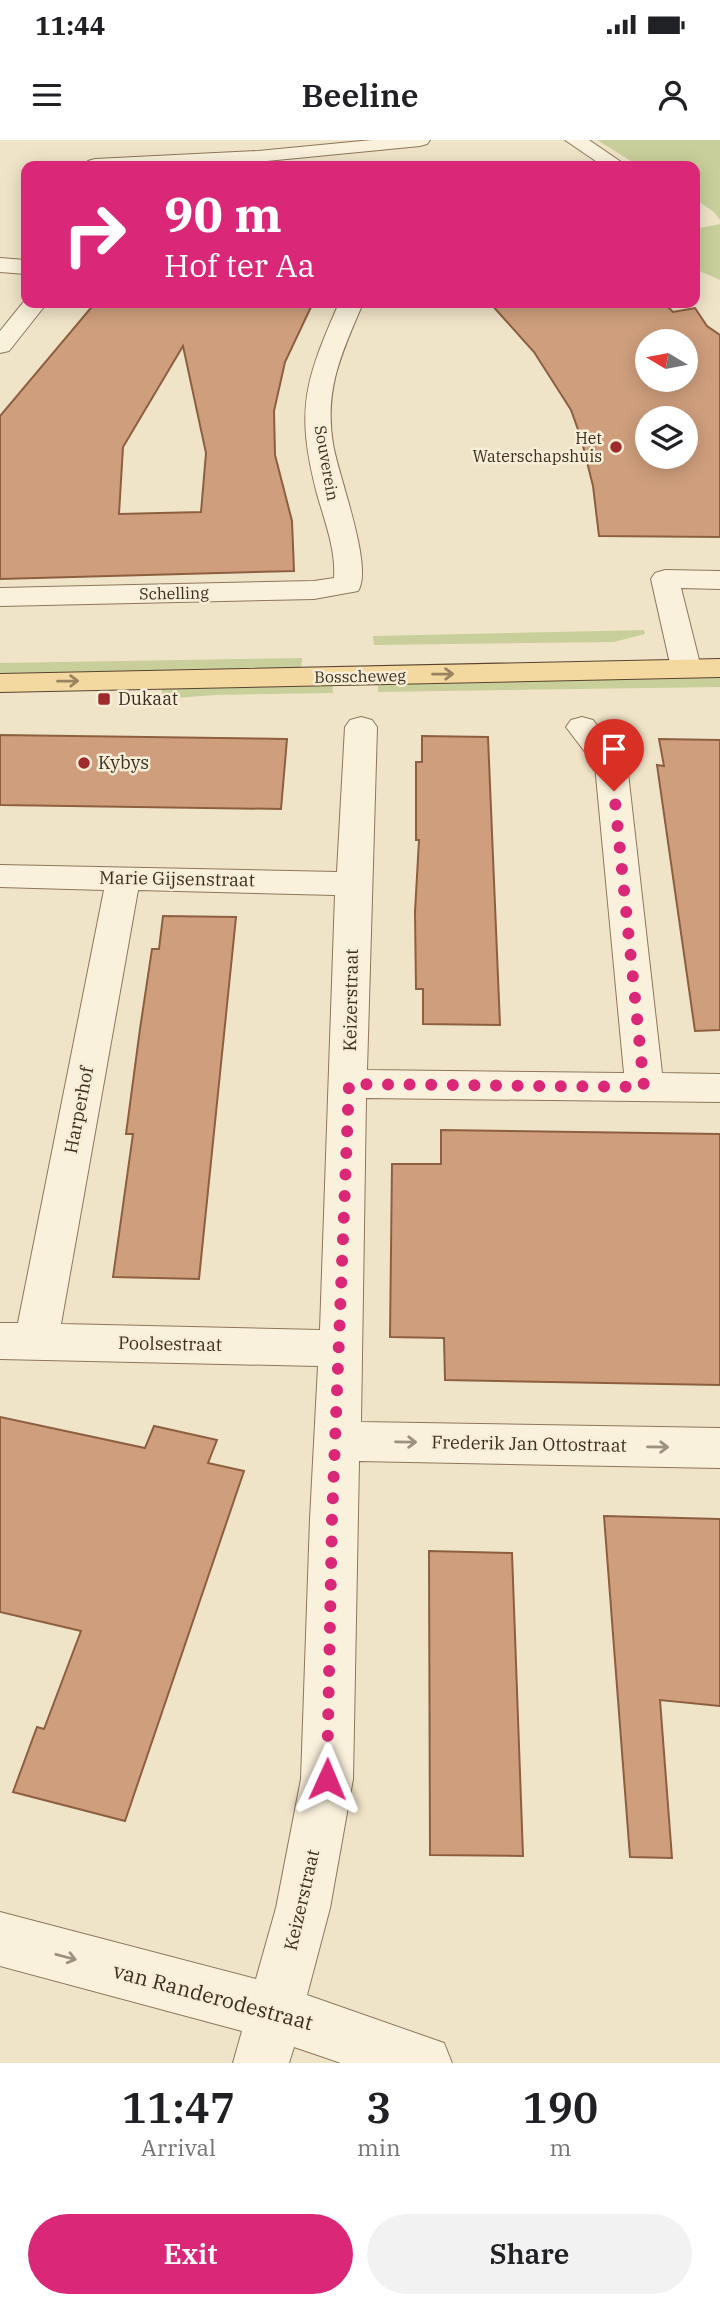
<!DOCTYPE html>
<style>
:root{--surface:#fff;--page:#f2f2f2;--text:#202124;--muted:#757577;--accent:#db2777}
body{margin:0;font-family:"IBM Plex Serif",serif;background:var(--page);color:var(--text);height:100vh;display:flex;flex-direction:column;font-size:26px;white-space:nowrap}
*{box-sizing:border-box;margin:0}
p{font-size:23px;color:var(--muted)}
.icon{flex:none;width:38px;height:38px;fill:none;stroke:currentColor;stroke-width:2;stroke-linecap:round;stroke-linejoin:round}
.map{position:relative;height:1923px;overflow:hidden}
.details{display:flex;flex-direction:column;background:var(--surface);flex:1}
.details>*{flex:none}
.hud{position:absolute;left:21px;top:21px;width:679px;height:147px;border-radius:14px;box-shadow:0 4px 18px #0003;background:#db2777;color:#fff;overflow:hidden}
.needle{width:46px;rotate:280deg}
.buttons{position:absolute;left:635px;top:189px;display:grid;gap:14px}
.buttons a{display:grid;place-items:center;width:63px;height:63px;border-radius:50%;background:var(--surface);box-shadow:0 4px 18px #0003;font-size:35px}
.pin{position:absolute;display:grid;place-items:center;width:60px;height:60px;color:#fff;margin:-72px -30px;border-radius:50% 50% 50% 0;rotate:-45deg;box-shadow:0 0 7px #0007}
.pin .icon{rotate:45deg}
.me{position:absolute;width:77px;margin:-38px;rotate:1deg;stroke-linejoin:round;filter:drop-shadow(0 0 5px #0008)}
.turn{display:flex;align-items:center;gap:24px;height:147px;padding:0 28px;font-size:32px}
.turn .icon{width:91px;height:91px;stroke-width:2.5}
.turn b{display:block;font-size:49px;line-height:60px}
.eta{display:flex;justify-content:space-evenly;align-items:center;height:119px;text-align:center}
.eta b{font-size:42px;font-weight:600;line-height:49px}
.button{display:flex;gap:14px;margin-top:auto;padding:14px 28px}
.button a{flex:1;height:80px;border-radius:42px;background:var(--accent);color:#fff;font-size:28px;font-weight:600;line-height:80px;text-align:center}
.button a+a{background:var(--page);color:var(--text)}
.status{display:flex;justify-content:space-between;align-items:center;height:49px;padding:0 35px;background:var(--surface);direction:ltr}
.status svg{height:19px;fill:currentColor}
header{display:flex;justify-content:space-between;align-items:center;height:91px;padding:0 28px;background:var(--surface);font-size:32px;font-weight:600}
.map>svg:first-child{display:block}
</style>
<div class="status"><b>11:44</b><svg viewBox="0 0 49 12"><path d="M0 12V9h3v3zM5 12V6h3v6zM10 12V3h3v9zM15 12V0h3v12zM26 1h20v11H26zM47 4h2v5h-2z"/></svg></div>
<header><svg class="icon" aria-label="menu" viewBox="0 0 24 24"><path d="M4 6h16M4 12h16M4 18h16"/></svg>Beeline<svg class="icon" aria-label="person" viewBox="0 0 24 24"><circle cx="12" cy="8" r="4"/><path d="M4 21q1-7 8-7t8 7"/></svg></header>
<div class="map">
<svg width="720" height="1923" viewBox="0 0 720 1923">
<rect width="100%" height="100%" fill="#f0e4c8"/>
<path fill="#c9cf9b" d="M597,0H720V80L714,72L695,59V26H639Z
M720,84V140L695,129V89Z
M644,490L645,494L614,502L374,505L373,496Z
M302,518L301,531L0,536V523Z
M720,536V547L378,552V541Z
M332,542L333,553L215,555L162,559V545Z"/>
<path fill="#cf9f7d" stroke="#8d5f41" stroke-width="2" fill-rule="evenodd" d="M95,163H305L303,167H311L285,222L274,271L275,315L292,381L294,431L0,439V276ZM183,206L206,313L201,372L119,374L123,307Z
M490,163H664L673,172L695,168L707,186L720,195V397L599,396L593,346L581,298L571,270L534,212ZM648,201H686V240H648ZM648,278H686V317H648Z
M0,595L287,599L281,669L0,665Z
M422,596L488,597L500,885L423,884V849H416L415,772L419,700H416V622H422Z
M659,599L720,600V890L695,891L657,625L664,626Z
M163,776L236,777L199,1139L113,1137L133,994H126L140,889L152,809H159Z
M441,990L720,994V1245L445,1240L444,1198L390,1197L392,1024H441Z
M0,1277L145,1308L154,1286L217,1300L208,1323L244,1331L125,1681L13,1652L37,1587L44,1589L81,1491L0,1472Z
M604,1376L720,1379V1566L660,1560L672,1718L630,1717Z
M429,1411L512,1413L523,1716L430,1715Z"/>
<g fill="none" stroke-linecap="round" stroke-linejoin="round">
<defs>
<path id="minor" d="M372,0H430L427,4L420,6L217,26L85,25L88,21L95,19L258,11Z
M565,0H589L627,26H603Z
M0,118L26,120V134L0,132Z
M26,159V163H47L9,211L0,213V191Z
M339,163H363C342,213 324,248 333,304C338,335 374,428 358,451L314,459L0,466V448L314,441L334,438C336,410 325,382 317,354C295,269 305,241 339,163Z
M665,430L720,431V449L681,448L701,528L697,534L686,537L675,534L671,528L651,439L655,433Z
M361,577L372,580L377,587L367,930L624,933L595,625L566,587L571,580L582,577L593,580L627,624L662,933L720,934V962L366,958L361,1282L720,1288V1328L359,1321L353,1639L330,1768L307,1855L444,1903L452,1923H341L294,1907L289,1923H233L242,1891L0,1826V1772L256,1839L276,1768L301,1639L310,1379L318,1226L0,1219V1183H18L104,750L0,747V725L337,732L345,587L350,580ZM138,750L335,755L320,1190L61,1184Z"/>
<path id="major" d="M720,519V537L0,552V534Z"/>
</defs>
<use href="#minor" stroke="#8d765c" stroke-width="2"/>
<use href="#major" stroke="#5b4430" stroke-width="2"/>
<use href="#minor" fill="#faf1dc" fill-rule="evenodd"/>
<use href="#major" fill="#f3d9a0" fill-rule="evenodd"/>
</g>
<defs><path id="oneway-shaft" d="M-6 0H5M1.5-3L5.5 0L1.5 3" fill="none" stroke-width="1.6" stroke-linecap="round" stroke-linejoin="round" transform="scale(1.75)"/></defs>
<g stroke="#988460">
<use href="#oneway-shaft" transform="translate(443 534) rotate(-1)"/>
<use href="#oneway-shaft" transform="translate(68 541) rotate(-1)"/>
</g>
<g stroke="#9c907e">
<use href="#oneway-shaft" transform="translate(406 1302) rotate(1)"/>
<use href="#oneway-shaft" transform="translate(658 1307) rotate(1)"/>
<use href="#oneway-shaft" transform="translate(66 1817) rotate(15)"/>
</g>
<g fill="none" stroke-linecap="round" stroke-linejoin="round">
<path stroke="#db2777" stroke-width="12" stroke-dasharray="0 21.6" d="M327,1639L332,1379L349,944L644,947L614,651"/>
</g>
<g fill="#9e2a2b" stroke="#f7eed8" stroke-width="2.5">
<circle cx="616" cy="307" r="7"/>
<rect x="97" y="552" width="14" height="14" rx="3.5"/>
<circle cx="84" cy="623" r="7"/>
</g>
<g text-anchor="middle" stroke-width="5" stroke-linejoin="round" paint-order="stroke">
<g font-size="16" fill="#3d2e20" stroke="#f7eed8" text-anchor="end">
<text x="602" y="304">Het<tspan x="602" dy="18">Waterschapshuis</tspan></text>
</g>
<g font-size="16" fill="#3d2e20" stroke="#f7eed8">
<text transform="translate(327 323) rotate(80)" y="6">Souverein</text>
<text transform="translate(174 453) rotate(-1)" y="6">Schelling</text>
<text transform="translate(360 536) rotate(-1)" y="6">Bosscheweg</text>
</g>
<g font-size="18" fill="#3d2e20" stroke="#f7eed8" text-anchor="start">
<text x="118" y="565">Dukaat</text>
<text x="98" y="629">Kybys</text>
</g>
<g font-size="18" fill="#3d2e20" stroke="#f7eed8">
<text transform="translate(177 739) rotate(1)" y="6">Marie Gijsenstraat</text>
<text transform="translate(351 860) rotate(-89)" y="6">Keizerstraat</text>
<text transform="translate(79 970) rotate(-79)" y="6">Harperhof</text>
<text transform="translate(170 1204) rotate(1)" y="6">Poolsestraat</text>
<text transform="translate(529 1304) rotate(1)" y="6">Frederik Jan Ottostraat</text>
<text transform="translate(302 1760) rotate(-77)" y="6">Keizerstraat</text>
</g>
<g font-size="21" fill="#3d2e20" stroke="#f7eed8">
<text transform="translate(213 1857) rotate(15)" y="7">van Randerodestraat</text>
</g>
</g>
</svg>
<div class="buttons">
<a><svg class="needle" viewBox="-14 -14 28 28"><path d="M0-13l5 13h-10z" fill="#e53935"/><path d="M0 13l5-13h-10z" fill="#757577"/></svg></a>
<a><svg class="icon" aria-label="layers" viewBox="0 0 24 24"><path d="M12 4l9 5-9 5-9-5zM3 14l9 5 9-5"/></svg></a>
</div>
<div class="pin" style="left:614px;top:651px;background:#d93025"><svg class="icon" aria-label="arrive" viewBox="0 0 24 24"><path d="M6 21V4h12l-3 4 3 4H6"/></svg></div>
<svg class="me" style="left:327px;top:1639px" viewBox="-20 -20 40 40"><path d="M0-17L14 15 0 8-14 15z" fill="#db2777" stroke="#fff" stroke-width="4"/></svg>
<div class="hud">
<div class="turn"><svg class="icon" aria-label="right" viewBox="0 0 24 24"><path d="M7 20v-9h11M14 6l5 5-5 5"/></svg><div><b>90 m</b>Hof ter Aa</div></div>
</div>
</div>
<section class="details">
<div class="eta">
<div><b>11:47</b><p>Arrival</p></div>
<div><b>3</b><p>min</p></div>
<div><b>190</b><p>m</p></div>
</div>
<div class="button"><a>Exit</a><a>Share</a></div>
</section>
